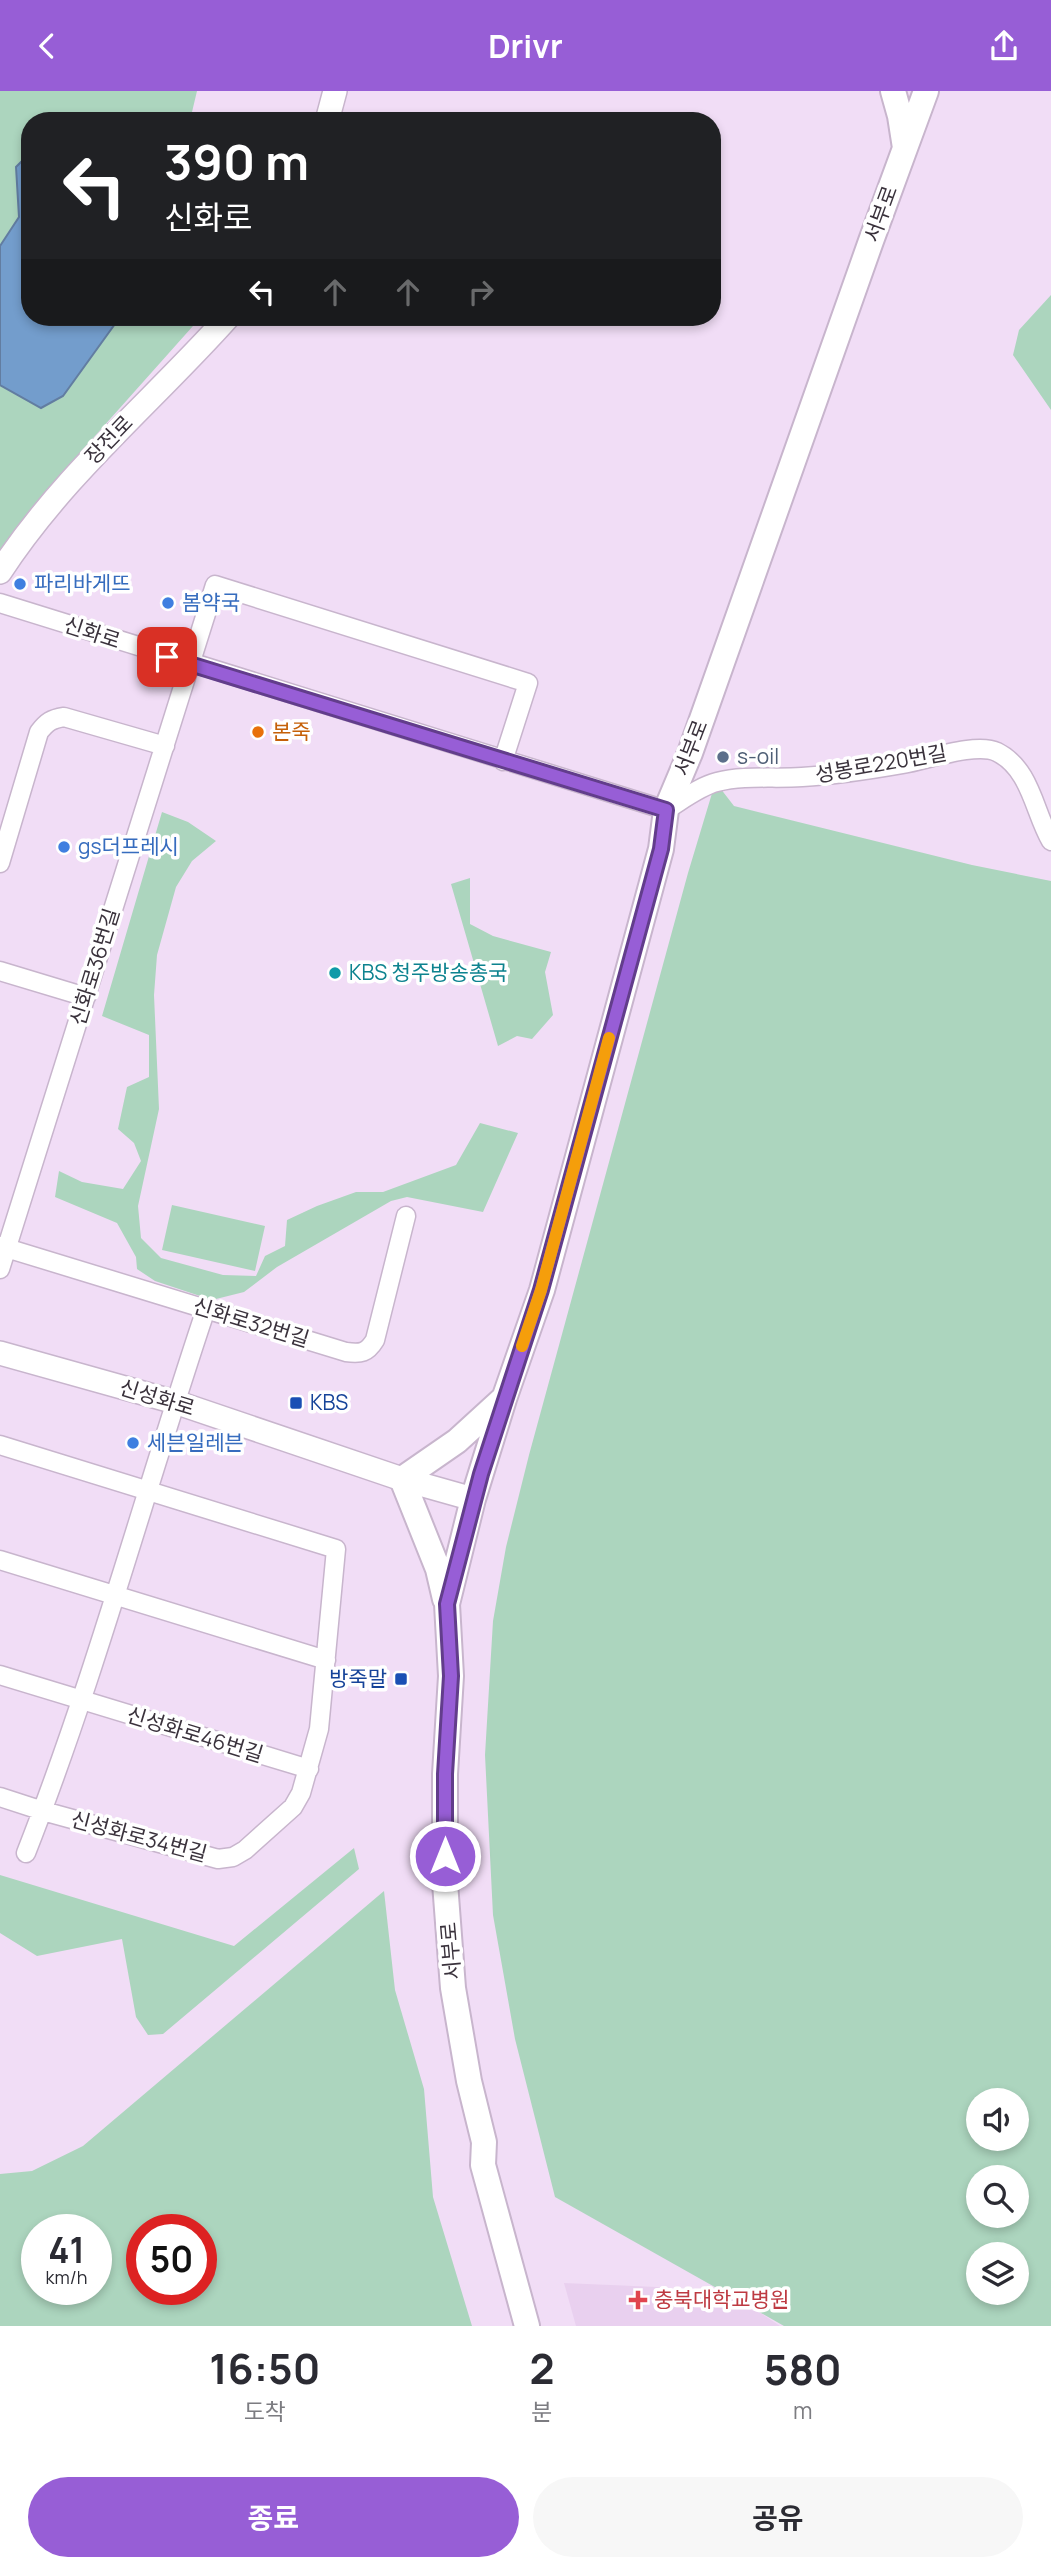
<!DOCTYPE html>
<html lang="ko">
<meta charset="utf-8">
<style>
:root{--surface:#fff;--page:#f7f7f7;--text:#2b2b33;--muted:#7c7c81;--accent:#975ed6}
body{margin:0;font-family:Manrope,"Noto Sans KR",sans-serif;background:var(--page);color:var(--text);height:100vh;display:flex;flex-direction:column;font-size:26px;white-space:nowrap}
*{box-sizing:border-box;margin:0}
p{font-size:23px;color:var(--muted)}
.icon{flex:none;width:38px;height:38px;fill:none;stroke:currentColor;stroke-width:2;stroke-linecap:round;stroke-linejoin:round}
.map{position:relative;height:2235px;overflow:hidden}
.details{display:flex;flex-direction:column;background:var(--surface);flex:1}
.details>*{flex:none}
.hud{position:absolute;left:21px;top:21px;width:700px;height:214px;border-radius:28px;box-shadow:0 4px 10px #0003;background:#202124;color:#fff;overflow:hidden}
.controls{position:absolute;left:966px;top:1997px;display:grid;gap:14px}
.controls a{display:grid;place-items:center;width:63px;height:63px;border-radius:50%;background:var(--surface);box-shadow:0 4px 10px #0003;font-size:35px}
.speed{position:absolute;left:21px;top:2123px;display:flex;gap:14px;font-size:35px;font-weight:700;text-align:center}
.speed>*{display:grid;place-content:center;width:91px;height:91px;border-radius:50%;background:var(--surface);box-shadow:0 4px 10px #0003;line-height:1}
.speed small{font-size:18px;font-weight:400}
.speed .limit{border:10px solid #d22;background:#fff;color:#111}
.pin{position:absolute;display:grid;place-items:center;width:60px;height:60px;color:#fff;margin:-30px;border-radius:14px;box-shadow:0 4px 10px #0006}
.me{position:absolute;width:77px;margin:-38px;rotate:0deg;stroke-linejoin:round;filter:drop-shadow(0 0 5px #0008)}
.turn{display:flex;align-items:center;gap:24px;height:147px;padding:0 28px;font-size:32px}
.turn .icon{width:91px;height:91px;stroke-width:2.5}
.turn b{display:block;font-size:49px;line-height:60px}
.lanes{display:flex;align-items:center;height:66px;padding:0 28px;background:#0003;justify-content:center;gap:35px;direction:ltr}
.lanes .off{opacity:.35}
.eta{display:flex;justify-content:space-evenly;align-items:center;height:119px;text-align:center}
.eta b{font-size:42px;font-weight:700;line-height:49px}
.cta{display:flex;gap:14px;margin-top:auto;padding:14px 28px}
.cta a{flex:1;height:80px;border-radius:42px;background:var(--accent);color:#fff;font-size:28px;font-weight:700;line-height:80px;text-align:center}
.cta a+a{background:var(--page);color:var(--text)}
header{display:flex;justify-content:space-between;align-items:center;height:91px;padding:0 28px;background:var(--accent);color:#fff;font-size:32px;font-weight:700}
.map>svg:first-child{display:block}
</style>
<header><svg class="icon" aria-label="back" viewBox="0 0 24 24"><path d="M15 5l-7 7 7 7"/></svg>Drivr<svg class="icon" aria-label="share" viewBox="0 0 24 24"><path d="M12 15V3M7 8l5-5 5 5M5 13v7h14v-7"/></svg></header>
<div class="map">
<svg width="1051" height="2235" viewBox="0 0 1051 2235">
<rect width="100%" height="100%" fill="#f1ddf6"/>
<path fill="#e9d0ef" d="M564,2192L657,2196L759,2221L780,2235H576Z"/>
<path fill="#acd5be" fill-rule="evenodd" d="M0,0H197L192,21L275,30H30V226H201L78,364L0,462Z
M1051,204V319L1013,264L1019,239Z
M717,693L734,715L972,774L1051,790V2235H784L555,2106L515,1948L493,1824L485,1664L493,1530L506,1456L529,1364L688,782L713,699ZM978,2009H1017V2048H978ZM978,2086H1017V2124H978ZM978,2163H1017V2202H978Z
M162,721L188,731L216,750L192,770L176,796L157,864L154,904L159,1018L138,1115L141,1147L161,1167L223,1184L256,1185L265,1165L285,1155L287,1129L317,1115L356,1101H383L456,1074L480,1032L518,1042L483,1121L407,1106L391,1110L277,1176L244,1201L212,1209L155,1190L137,1178L136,1166L117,1132L55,1106L59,1080L82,1091L123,1098L141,1070L134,1052L118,1038L127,996L149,986V944L102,925Z
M470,787V833L493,845L551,861L545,881L553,924L532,948L517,945L498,955L451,793Z
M172,1114L265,1135L255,1180L162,1159Z
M354,1757L359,1778L163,1943L148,1944L136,1926L122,1848L37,1865L0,1842V1784L234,1855Z
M384,1800L395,1899L424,1998L433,2106L472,2235H0V2083L32,2080L83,2055ZM96,2138V2198H37V2138ZM201,2138V2198H142V2138Z"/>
<path fill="#739dcc" stroke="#627da1" stroke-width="2" d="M30,62V226H120L63,305L41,317L0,294V155L19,126L16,76Z"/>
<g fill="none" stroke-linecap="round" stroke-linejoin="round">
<defs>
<path id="minor" d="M0,512L666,719C681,710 700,695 717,691C745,684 774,688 802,686C836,684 869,679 903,673C927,669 976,651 997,661C1031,678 1034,721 1051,750
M0,772L39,641C47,631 51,628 64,626L165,655
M0,880L86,906
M0,1155L346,1261C361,1263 367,1262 375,1249L406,1125
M0,1178L215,494L528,592L503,670
M0,1354L336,1458L319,1638L301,1702L293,1716L245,1759L233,1766L218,1768L43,1720L0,1706
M0,1469L326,1569
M0,1584L309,1678
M26,1762C96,1584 145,1399 206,1218"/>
<path id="tertiary" d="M327,30L335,0
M0,481C63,384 152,311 228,226
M0,1262L175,1311L402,1388L473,1408"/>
<path id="secondary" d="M893,0L900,25L905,57
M445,1508L438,1478L402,1388L457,1350L503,1308
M527,2235L483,2074L484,2051L469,1990L453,1897L445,1792V1683L451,1585L447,1513L473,1408L504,1308L542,1199L661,758L666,719L690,662L871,150L926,0"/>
</defs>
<use href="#minor" stroke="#c8b5cd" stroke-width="21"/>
<use href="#tertiary" stroke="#c8b5cd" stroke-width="26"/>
<use href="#secondary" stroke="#c8b5cd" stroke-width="28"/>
<use href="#minor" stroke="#fff" stroke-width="18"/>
<use href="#tertiary" stroke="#fff" stroke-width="23"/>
<use href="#secondary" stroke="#fff" stroke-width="24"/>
</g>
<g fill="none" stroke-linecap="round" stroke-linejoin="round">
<defs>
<path id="route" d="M167,566L666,719L661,758L541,1199L481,1383L447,1513L451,1585L445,1683V1765"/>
</defs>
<use href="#route" stroke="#623d8b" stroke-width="18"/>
<use href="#route" stroke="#975ed6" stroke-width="12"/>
<path stroke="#f59e0b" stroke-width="12" d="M522,1255L541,1199L609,947"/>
</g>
<g fill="#3f7fe0" stroke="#fff" stroke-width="2.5">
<circle cx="20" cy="493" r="7"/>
<circle cx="168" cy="512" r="7"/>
<circle cx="64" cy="756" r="7"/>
<circle cx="133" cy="1352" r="7"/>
</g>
<circle fill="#e8710a" stroke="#fff" stroke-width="2.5" cx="258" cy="641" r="7"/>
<circle fill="#5c6f8a" stroke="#fff" stroke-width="2.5" cx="723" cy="666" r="7"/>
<circle fill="#0f9aa8" stroke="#fff" stroke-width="2.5" cx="335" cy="882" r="7"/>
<g fill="#1a4fb4" stroke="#fff" stroke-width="2.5">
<rect x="289" y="1305" width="14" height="14" rx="3.5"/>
<rect x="394" y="1581" width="14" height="14" rx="3.5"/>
</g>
<path fill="#e0444e" stroke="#fff" stroke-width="2.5" d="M634.5 2198.5h7v7h7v7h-7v7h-7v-7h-7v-7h7z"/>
<g text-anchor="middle" stroke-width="7" stroke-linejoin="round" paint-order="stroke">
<g font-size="21" fill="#3a323c" stroke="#fff">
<text transform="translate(881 123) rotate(-70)" y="7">서부로</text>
<text transform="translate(109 349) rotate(-46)" y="7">장전로</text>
<text transform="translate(92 542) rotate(18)" y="7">신화로</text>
<text transform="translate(691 657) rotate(-69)" y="7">서부로</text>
<text transform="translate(881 673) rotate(-10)" y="7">성봉로220번길</text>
<text transform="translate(95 876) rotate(-73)" y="7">신화로36번길</text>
<text transform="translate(251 1232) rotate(17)" y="7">신화로32번길</text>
<text transform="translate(157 1307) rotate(17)" y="7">신성화로</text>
<text transform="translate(195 1644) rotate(17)" y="7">신성화로46번길</text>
<text transform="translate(139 1746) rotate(15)" y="7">신성화로34번길</text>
<text transform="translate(451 1860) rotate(-95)" y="7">서부로</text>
</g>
<g font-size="21" fill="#366cbe" stroke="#fff" text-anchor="start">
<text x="34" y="500">파리바게뜨</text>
<text x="182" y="519">봄약국</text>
<text x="78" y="763">gs더프레시</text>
<text x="147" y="1359">세븐일레븐</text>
</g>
<g font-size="21" fill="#c56008" stroke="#fff" text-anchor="start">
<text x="272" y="648">본죽</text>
</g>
<g font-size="21" fill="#4e5e75" stroke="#fff" text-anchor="start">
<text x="737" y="673">s-oil</text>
</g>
<g font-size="21" fill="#0d838f" stroke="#fff" text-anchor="start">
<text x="349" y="889">KBS 청주방송총국</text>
</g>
<g font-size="21" fill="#164399" stroke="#fff" text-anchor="start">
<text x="310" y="1319">KBS</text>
<text x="387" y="1595" text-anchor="end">방죽말</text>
</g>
<g font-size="21" fill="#be3a42" stroke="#fff" text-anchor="start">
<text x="654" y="2216">충북대학교병원</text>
</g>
</g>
</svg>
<div class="controls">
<a><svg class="icon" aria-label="sound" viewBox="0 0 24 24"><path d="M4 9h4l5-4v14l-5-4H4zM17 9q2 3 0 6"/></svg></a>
<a><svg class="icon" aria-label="search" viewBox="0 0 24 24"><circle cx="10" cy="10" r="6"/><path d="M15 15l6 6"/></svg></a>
<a><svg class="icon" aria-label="layers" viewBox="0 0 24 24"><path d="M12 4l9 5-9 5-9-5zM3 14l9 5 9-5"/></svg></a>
</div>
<div class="speed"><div>41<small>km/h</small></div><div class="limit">50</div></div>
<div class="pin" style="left:167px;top:566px;background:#d93025"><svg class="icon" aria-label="arrive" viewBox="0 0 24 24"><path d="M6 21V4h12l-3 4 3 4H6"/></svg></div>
<svg class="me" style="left:445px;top:1765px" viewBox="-20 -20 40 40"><circle r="17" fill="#975ed6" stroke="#fff" stroke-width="3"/><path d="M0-11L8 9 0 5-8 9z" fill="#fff"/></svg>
<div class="hud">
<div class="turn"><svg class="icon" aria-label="left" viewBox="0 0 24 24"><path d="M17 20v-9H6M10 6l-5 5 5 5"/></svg><div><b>390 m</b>신화로</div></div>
<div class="lanes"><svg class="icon" aria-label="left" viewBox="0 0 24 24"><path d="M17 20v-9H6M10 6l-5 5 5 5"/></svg><svg class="icon off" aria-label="ahead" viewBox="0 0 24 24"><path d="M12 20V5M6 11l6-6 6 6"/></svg><svg class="icon off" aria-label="ahead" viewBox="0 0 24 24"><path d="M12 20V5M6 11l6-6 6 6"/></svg><svg class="icon off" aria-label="right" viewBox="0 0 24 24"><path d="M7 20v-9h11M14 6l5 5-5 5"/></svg></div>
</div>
</div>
<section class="details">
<div class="eta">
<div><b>16:50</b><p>도착</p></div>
<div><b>2</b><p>분</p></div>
<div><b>580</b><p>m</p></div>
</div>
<div class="cta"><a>종료</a><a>공유</a></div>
</section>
